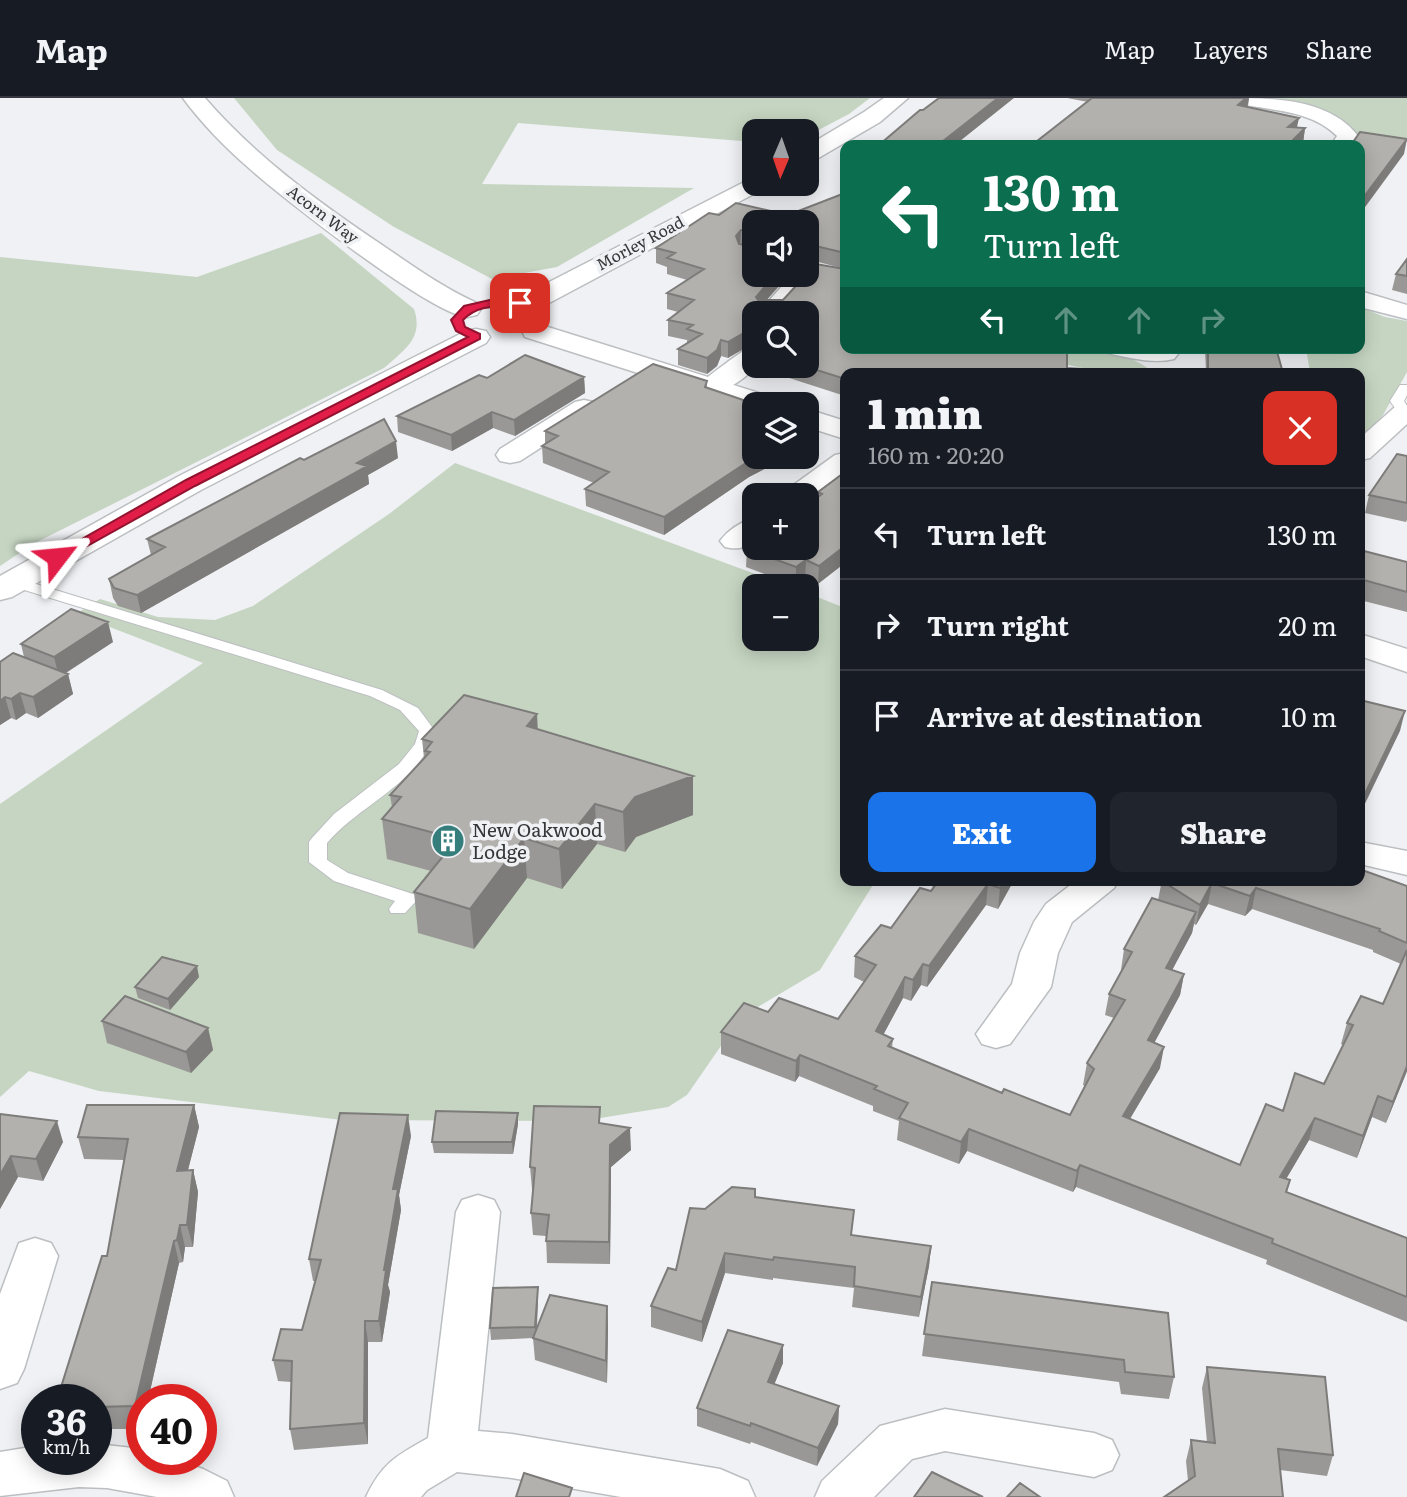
<!DOCTYPE html>
<meta charset="utf-8">
<style>
:root{--surface:#171b24;--page:#20242c;--text:#f1f3f6;--muted:#9ea1a6;--line:#363941;--accent:#1a73e8}
body{margin:0;font-family:Literata,serif;background:var(--page);color:var(--text);height:100vh;display:flex;flex-direction:column;font-size:26px;white-space:nowrap}
*{box-sizing:border-box;margin:0}
p{font-size:23px;color:var(--muted)}
.icon{flex:none;width:38px;height:38px;fill:none;stroke:currentColor;stroke-width:2;stroke-linecap:round;stroke-linejoin:round}
.map{position:relative;flex:1;overflow:hidden}
.details{position:absolute;left:840px;top:270px;width:525px;height:518px;display:flex;flex-direction:column;background:var(--surface);border-radius:14px;box-shadow:0 4px 18px #0003}
.details>*{flex:none}
.banner{position:absolute;left:840px;top:42px;width:525px;height:214px;border-radius:14px;box-shadow:0 4px 18px #0003;background:#0b6e4f;color:#fff;overflow:hidden}
.needle{width:46px;rotate:182deg}
.controls{position:absolute;left:742px;top:21px;display:grid;gap:14px}
.controls a{display:grid;place-items:center;width:77px;height:77px;border-radius:14px;background:var(--surface);box-shadow:0 4px 18px #0003;font-size:35px}
.speed{position:absolute;left:21px;top:1286px;display:flex;gap:14px;font-size:35px;font-weight:700;text-align:center}
.speed>*{display:grid;place-content:center;width:91px;height:91px;border-radius:50%;background:var(--surface);box-shadow:0 4px 18px #0003;line-height:1}
.speed small{font-size:18px;font-weight:400}
.speed .limit{border:10px solid #d22;background:#fff;color:#111}
.pin{position:absolute;display:grid;place-items:center;width:60px;height:60px;color:#fff;margin:-30px;border-radius:14px;box-shadow:0 4px 10px #0006}
.me{position:absolute;width:77px;margin:-38px;rotate:61deg;stroke-linejoin:round;filter:drop-shadow(0 0 5px #0008)}
.turn{display:flex;align-items:center;gap:24px;height:147px;padding:0 28px;font-size:32px}
.turn .icon{width:91px;height:91px;stroke-width:2.5}
.turn b{display:block;font-size:49px;line-height:60px}
.lanes{display:flex;align-items:center;height:66px;padding:0 28px;background:#0003;justify-content:center;gap:35px;direction:ltr}
.lanes .off{opacity:.35}
.round{display:grid;place-items:center;flex:none;width:74px;height:74px;border-radius:14px;background:var(--page)}
.headline{display:flex;align-items:center;justify-content:space-between;height:119px;padding:0 28px}
h1{font-size:42px;font-weight:800;line-height:52px}
.primary-button{display:flex;gap:14px;margin-top:auto;padding:14px 28px}
.primary-button a{flex:1;height:80px;border-radius:14px;background:var(--accent);color:#fff;font-size:28px;font-weight:800;line-height:80px;text-align:center}
.primary-button a+a{background:var(--page);color:var(--text)}
ul{padding:0;list-style:none}
li{display:flex;align-items:center;gap:21px;height:91px;padding:0 28px;border-top:2px solid var(--line)}
li div{flex:1}
li b{display:block;font-size:26px}
li em{font-style:normal}
header{display:flex;align-items:center;gap:42px;box-sizing:border-box;height:98px;padding:0 35px;background:var(--surface);border-bottom:2px solid var(--line)}
header strong{font-size:33px}
nav{display:flex;gap:38px;margin-inline-start:auto;font-size:24px}
.map>svg:first-child{display:block}
</style>
<header>
<strong>Map</strong>
<nav><a>Map</a><a>Layers</a><a>Share</a></nav>
</header>
<div class="map">
<svg width="1407" height="1399" viewBox="0 0 1407 1399">
<rect width="100%" height="100%" fill="#eff1f4"/>
<path fill="#c6d5c2" d="M234,0H870L849,16L807,38V33H754V44L518,25L482,86L694,90L557,169L492,181L394,129L277,52Z
M1273,0H1407V42L1356,37L1345,26L1301,5L1272,2Z
M321,135L414,211C424,240 404,252 384,270L33,446L0,468V159L197,179Z
M1360,209L1385,219L1407,223V274L1383,317L1360,342V275H1310L1306,250H1360Z
M1046,250C1083,250 1123,250 1153,274L1106,275L1036,260Z
M455,365L788,488H754V541H807V495L845,510V782H876L820,872L741,919L687,997L668,1009L582,1023L342,1022L99,993L29,973L0,999V706L203,565L76,516L100,501L158,519L215,522L253,508L389,416Z"/>
<g fill="none" stroke-linecap="round" stroke-linejoin="round">
<defs>
<path id="service" d="M1400,287H1407V297L1404,303L1407,308L1405,318L1400,317L1390,303Z
M13,479L382,592L418,610L435,633C421,685 360,706 327,745V762L348,775L416,797L418,801L405,815H391L389,811L395,803L334,783L309,764V744L312,740L334,716L399,666L415,646L419,633L400,612L370,598L8,487L5,484Z"/>
<path id="minor" d="M1227,0C1271,0 1329,0 1358,38L1351,47H1331L1337,38C1309,10 1267,13 1230,4Z
M807,171L816,177L783,215H758L792,177H807Z
M1360,193L1407,207V221L1360,209Z
M754,247L756,268C744,282 720,299 701,294L697,289C701,283 748,248 754,247Z
M1105,250H1172L1178,256L1174,261C1155,266 1127,260 1108,255Z
M584,302L593,304L597,310L593,316L520,363L510,365L500,363L496,357L500,351L575,304Z
M1407,307V326L1370,360L1360,362V340L1396,308Z
M845,355V376L808,403L807,397H784L788,391L835,357Z
M754,420V443C744,450 737,452 725,449L720,443C728,432 741,424 754,420Z
M1360,744L1407,753V777L1360,766Z
M1077,782H1119L1114,790L1072,824L1058,855L1051,889L1010,946L996,950L982,946L976,936L1012,886L1020,855L1034,824L1046,806Z
M478,1097L494,1102L500,1114L478,1333L512,1336L720,1371L748,1383L755,1399H621L512,1380L457,1374L427,1392L421,1399H366C382,1365 396,1358 428,1340L456,1114L462,1102Z
M35,1140L51,1145L58,1158L24,1271L17,1285L0,1291V1196L19,1145Z
M945,1311L1094,1335L1112,1342L1119,1357L1112,1372L1094,1379L945,1353L912,1361L874,1399H815L822,1383L880,1328Z
M96,1346L142,1351V1362H177L203,1371L227,1383L234,1399H157L107,1390L79,1389L0,1398V1354L37,1348V1362H96Z"/>
<path id="tertiary" d="M183,0H205C256,59 318,104 382,147C413,168 443,190 477,205L481,211L477,217C475,217 469,219 467,219C432,217 281,99 250,71C226,50 202,26 183,0Z
M884,0H908L880,24L815,62L807,64V48L864,14Z
M754,79V86H766L763,91L536,212L527,214L518,212L514,206L518,200Z
M535,225L775,300L779,306H754V312L525,239L522,233L525,227Z
M476,231L486,233L490,239L486,245L201,392L12,499L0,502V478L179,378L466,233Z
M807,311L845,323V341L807,329Z
M1360,536L1407,551V574L1360,558Z"/>
</defs>
<use href="#service" stroke="#bcbfc1" stroke-width="2"/>
<use href="#minor" stroke="#bcbfc1" stroke-width="3"/>
<use href="#tertiary" stroke="#bcbfc1" stroke-width="3"/>
<use href="#service" fill="#fff" fill-rule="evenodd"/>
<use href="#minor" fill="#fff" fill-rule="evenodd"/>
<use href="#tertiary" fill="#fff" fill-rule="evenodd"/>
</g>
<path fill="#9a9896" fill-rule="evenodd" d="M1067,0H1249L1248,9L1297,30H1305L1303,45Z
M845,95V171L807,161V124H754V147H746L767,202L845,275V298L758,270V268H807L754,215L728,260L721,258L717,268L707,276L678,267V251L687,245V242L668,238V222L678,214L667,211V195L687,182L667,176V169L656,165V150L719,117H788Z
M1407,161V196L1392,192L1396,176Z
M1205,250H1276L1283,275H1206Z
M584,279L585,295L515,338L493,330L452,353L398,334L397,318L487,280Z
M707,283V289L754,359H788L749,379L664,437L586,408L585,391L594,385L543,365L542,348L545,346V333Z
M1407,358V422L1406,424L1365,415L1369,397Z
M398,360L368,377L369,386L141,515L118,508L113,500L109,481L151,457L147,441L304,362Z
M845,374L818,486L805,481L796,488L746,469L747,451L818,399V394Z
M1360,452L1407,464V514L1360,502Z
M113,544L66,575L68,576L73,596L38,620L26,615L16,622L11,620L0,627V564L24,559L21,546Z
M538,631L693,717L636,739L625,754L597,746L562,791L527,780L474,851L418,835L414,794L431,773L387,761L382,721L392,709L390,697L424,660L422,641Z
M916,782H1014L998,811L986,807L927,889L921,887L911,903L903,900L883,937L893,941L892,950L1002,995L1070,1017L1085,988L1083,987L1087,965L1114,920L1105,917L1109,896L1122,873L1121,872L1124,851L1158,802L1162,782L1407,788V973L1386,1025L1372,1019L1357,1060L1309,1042L1286,1081L1290,1082L1287,1094L1407,1140V1224L1266,1166L1267,1162L1076,1089L1073,1094L967,1053L959,1066L897,1042L899,1023L873,1013V1008L799,978L795,984L721,956V934L768,914L838,921L864,884L854,879L855,858L891,830L931,793L934,789ZM1208,806L1245,818L1252,811L1373,852V854L1401,866L1383,906L1347,925L1341,946L1343,947L1324,986L1283,1013L1240,1067L1130,1021L1160,970L1154,945L1180,897L1184,876L1172,872L1192,835L1194,826L1196,827Z
M199,879L170,912L138,900L135,889Z
M102,923L208,930L213,952L191,975L107,945Z
M194,1007L199,1029L188,1072H193L198,1094L193,1149H185L183,1164L179,1165L148,1302H142L141,1331H96V1302L107,1158L124,1062L84,1061L78,1039Z
M0,1016L63,1044L43,1083L18,1079L0,1111Z
M601,1025L631,1052L611,1069L610,1166L547,1165L546,1138L533,1137L531,1115L533,1092L532,1091L530,1069Z
M518,1026L513,1056L434,1055L432,1044Z
M411,1038L399,1097L401,1112L388,1187L390,1194L382,1244H368V1346L294,1352L290,1331L291,1284L278,1283L273,1262L302,1232L315,1183H313L309,1161Z
M755,1099L852,1137L931,1148L929,1168L919,1219L852,1209L854,1190L773,1180V1182L725,1175L702,1244L651,1229V1208L676,1172L705,1111Z
M932,1184L1174,1279L1169,1301L1121,1296L1119,1284L922,1258Z
M538,1189V1200L537,1231L607,1208L608,1230L607,1285L535,1262L533,1240L491,1242L490,1230Z
M783,1247V1265L774,1286L839,1308L838,1326L817,1368L751,1344L750,1346L697,1328V1310Z
M1207,1269L1333,1357L1327,1378L1280,1372L1188,1383L1186,1363L1191,1342L1207,1344L1202,1290Z"/>
<path fill="#7d7c7a" d="M998,0H1014L955,47H938Z
M1246,0H1249L1247,10L1238,7Z
M1299,20L1296,34L1288,29Z
M1305,30L1303,45L1300,47H1288Z
M1407,41L1404,56L1360,116V104Z
M741,132L740,147L736,154V138Z
M775,177H789L755,215L756,199Z
M754,229V245L728,260V244Z
M721,242V258L717,268L707,276V260Z
M584,279L585,295L515,338L514,322Z
M492,314L493,330L452,353L451,337Z
M811,326L810,343L807,345V349V329Z
M396,343L398,360L368,377L369,386L141,515L137,497Z
M755,359H788L749,379L664,437V419Z
M845,448V465L818,486L819,468Z
M806,462L805,481L796,488V469Z
M108,524L113,544L59,579L54,559Z
M68,576L73,596L38,620L33,599Z
M20,595L26,615L16,622L11,601Z
M5,599L11,620L0,627V603Z
M1405,613L1400,633L1360,716V706Z
M537,616L539,655L527,628Z
M693,678V717L636,739L625,754L623,714L635,699Z
M595,706L597,746L562,791L559,751Z
M524,740L527,780L474,851L470,811Z
M1005,782H1014L998,811L1000,790Z
M1212,785L1208,806L1196,827L1200,807Z
M988,786L986,807L927,889L929,868Z
M1256,790L1252,811L1245,818L1250,798Z
M1196,814L1192,835L1162,891L1166,870Z
M923,866L921,887L911,903L913,882Z
M197,868L199,879L170,912L168,901Z
M1184,876L1180,897L1144,964L1148,942Z
M905,879L903,900L874,954L876,933Z
M208,930L213,952L191,975L186,954Z
M1164,949L1160,970L1119,1039L1123,1018Z
M800,957L799,978L795,984L796,963Z
M1407,968V973L1386,1025L1393,1004Z
M1378,998L1372,1019L1357,1060L1363,1038Z
M194,1007L199,1029L182,1095L177,1073Z
M518,1015V1026L513,1056L512,1044Z
M408,1017L411,1038L399,1097L401,1112L388,1187L390,1194L382,1244L379,1223L393,1091Z
M1315,1020L1309,1042L1275,1100L1280,1079Z
M57,1023L63,1044L43,1083L36,1061Z
M630,1030L631,1052L611,1069L610,1166L609,1144L610,1047Z
M969,1031L967,1053L959,1066L961,1044Z
M11,1058L18,1079L0,1111V1077Z
M1080,1067L1076,1089L1073,1094L1077,1073Z
M193,1072L198,1094L193,1149L187,1127Z
M180,1127L185,1149L183,1164L177,1142Z
M174,1143L179,1165L148,1302H142L141,1331L135,1308Z
M931,1148L929,1168L919,1219L921,1199Z
M725,1155V1175L702,1244V1224Z
M538,1189V1200L536,1240L535,1229Z
M607,1208L608,1230L607,1285L606,1263Z
M365,1223L368,1244V1346L364,1325Z
M783,1247V1265L768,1302V1284Z
M839,1308L838,1326L817,1368L818,1350Z"/>
<path fill="#b3b1ae" stroke="#7d7c7a" stroke-width="2" d="M939,0H998L938,47H879L920,12H923Z
M1092,0H1246L1238,7L1299,20L1288,29L1305,30L1288,47H1032Z
M1360,34L1407,41L1360,104V47H1351Z
M845,95V155L807,146V124H754V132H741L736,138L739,146L754,149V177H775L756,199L758,202H783L816,166L845,171V250H1067V270L1095,272V275H845V281L804,268H807V215H754V229L728,244L721,242L717,252L707,260L678,251L702,236L687,231L693,227L668,222L694,202L667,195L704,171L667,160L675,155L656,150L709,115L719,117L736,105L788,117Z
M1407,161V178L1396,176Z
M1208,250H1276L1283,275H1208Z
M525,257L584,279L514,322L492,314L451,337L397,318L479,277L487,280Z
M653,266L707,283L705,289L755,306L754,359H755L664,419L585,391L609,374L542,348L558,338L545,333Z
M384,321L396,343L357,365L367,368L137,497L114,490L109,481L165,449L147,441L300,360L304,362Z
M1397,356L1407,358V405L1369,397Z
M845,374V448L819,468L806,462L796,469L747,451L754,445V450H807V407L822,396L818,394Z
M1360,452L1407,464V494L1360,481Z
M71,511L108,524L54,559L21,546Z
M13,555L68,576L33,599L20,595L11,601L5,599L0,603V564Z
M464,597L537,616L527,628L693,678L635,699L623,714L595,706L559,751L524,740L470,811L414,794L457,741L382,721L401,699L390,697L430,654L425,653L432,644L422,641Z
M1360,602L1405,613L1360,706Z
M1362,772L1407,788V845L1379,833L1380,831L1256,790L1250,798L1212,785L1200,807L1162,783V782H1360V774Z
M939,782H1005L1000,790L988,786L929,868L923,866L913,882L905,879L876,933L893,941L888,948L1002,995L1004,991L1070,1017L1094,971L1087,965L1125,902L1109,896L1132,854L1124,851L1152,800L1196,814L1166,870L1184,876L1148,942L1164,949L1123,1018L1240,1067L1266,1006L1283,1013L1295,975L1324,986L1353,927L1347,925L1361,898L1383,906L1407,852V968L1393,1004L1378,998L1363,1038L1315,1020L1280,1079L1290,1082L1286,1094L1407,1140V1199L1272,1145L1273,1141L1080,1067L1077,1073L969,1031L961,1044L899,1020L908,1005L874,991L877,988L800,957L796,963L721,934L744,905L768,914L779,900L838,921L876,867L855,858L881,827L891,830L920,790L931,793Z
M162,859L197,868L168,901L135,889Z
M125,898L208,930L186,954L102,923Z
M87,1007H194L177,1073L193,1072L187,1127H180L177,1142L174,1143L135,1308L96,1309V1302H57L102,1158H107L128,1041L78,1039Z
M534,1008L600,1009L599,1025L630,1030L610,1047L609,1144L546,1143L549,1117L531,1115L535,1070L530,1069Z
M436,1013L518,1015L512,1044H432Z
M340,1015L408,1017L393,1091H398L384,1172H386L379,1223H365L364,1325L290,1331L292,1263L273,1262L281,1231L302,1232L321,1162L309,1161Z
M0,1016L57,1023L36,1061L11,1058L0,1077Z
M732,1089L755,1091V1099L854,1112L851,1137L931,1148L921,1199L854,1188L855,1169L774,1159L773,1162L725,1155L702,1224L651,1208L668,1170L676,1172L690,1110L705,1111Z
M932,1184L1168,1215L1174,1279L1125,1274L1124,1262L924,1236Z
M538,1189L535,1229L490,1230L493,1190Z
M550,1197L607,1208L606,1263L533,1240Z
M728,1232L783,1247L768,1284L839,1308L818,1350L751,1325L750,1328L697,1310Z
M1207,1269L1325,1279L1333,1357L1278,1351L1283,1399H1164L1195,1378L1191,1342L1215,1345Z
M932,1374L983,1399H914Z
M524,1375L572,1390L569,1399H516Z
M1020,1385L1040,1399H1007Z"/>
<path fill="#e11d48" stroke="#92132f" stroke-width="2" d="M494,201H520L526,205C509,216 486,199 463,222L465,229L480,236V241L195,388L62,462H52L50,459L186,382L468,239L456,233L451,222L464,208Z"/>
<defs>
<symbol id="building-disc" viewBox="-11 -11 22 22"><circle r="9.5" fill="#367e7b" stroke="#eff1f4"/><path d="M-4-6H4V6H1V3H-1V6H-4ZM-2.5-4.3h1.7v1.8h-1.7ZM.8-4.3h1.7v1.8H.8ZM-2.5-1h1.7V.8h-1.7ZM.8-1h1.7V.8H.8Z" fill="#fff"/></symbol>
</defs>
<g fill-rule="evenodd">
<use href="#building-disc" x="429" y="724" width="38" height="38"/>
</g>
<g text-anchor="middle" stroke-width="7" stroke-linejoin="round" paint-order="stroke">
<g font-size="16" fill="#353637" stroke="#eff1f4">
<text transform="translate(323 116) rotate(37)" y="6">Acorn Way</text>
<text transform="translate(640 145) rotate(-28)" y="6">Morley Road</text>
</g>
<g font-size="19" fill="#353637" stroke="#eff1f4" text-anchor="start">
<text x="472" y="739">New Oakwood<tspan x="472" dy="22">Lodge</tspan></text>
</g>
</g>
</svg>
<div class="controls">
<a><svg class="needle" viewBox="-14 -14 28 28"><path d="M0-13l5 13h-10z" fill="#e53935"/><path d="M0 13l5-13h-10z" fill="#9ea1a6"/></svg></a>
<a><svg class="icon" aria-label="sound" viewBox="0 0 24 24"><path d="M4 9h4l5-4v14l-5-4H4zM17 9q2 3 0 6"/></svg></a>
<a><svg class="icon" aria-label="search" viewBox="0 0 24 24"><circle cx="10" cy="10" r="6"/><path d="M15 15l6 6"/></svg></a>
<a><svg class="icon" aria-label="layers" viewBox="0 0 24 24"><path d="M12 4l9 5-9 5-9-5zM3 14l9 5 9-5"/></svg></a>
<a>+</a>
<a>−</a>
</div>
<div class="speed"><div>36<small>km/h</small></div><div class="limit">40</div></div>
<div class="pin" style="left:520px;top:205px;background:#d93025"><svg class="icon" aria-label="arrive" viewBox="0 0 24 24"><path d="M6 21V4h12l-3 4 3 4H6"/></svg></div>
<svg class="me" style="left:57px;top:459px" viewBox="-20 -20 40 40"><path d="M0-17L14 15 0 8-14 15z" fill="#e11d48" stroke="#fff" stroke-width="4"/></svg>
<div class="banner">
<div class="turn"><svg class="icon" aria-label="left" viewBox="0 0 24 24"><path d="M17 20v-9H6M10 6l-5 5 5 5"/></svg><div><b>130 m</b>Turn left</div></div>
<div class="lanes"><svg class="icon" aria-label="left" viewBox="0 0 24 24"><path d="M17 20v-9H6M10 6l-5 5 5 5"/></svg><svg class="icon off" aria-label="ahead" viewBox="0 0 24 24"><path d="M12 20V5M6 11l6-6 6 6"/></svg><svg class="icon off" aria-label="ahead" viewBox="0 0 24 24"><path d="M12 20V5M6 11l6-6 6 6"/></svg><svg class="icon off" aria-label="right" viewBox="0 0 24 24"><path d="M7 20v-9h11M14 6l5 5-5 5"/></svg></div>
</div>
<section class="details">
<div class="headline"><div><h1>1 min</h1><p>160 m · 20:20</p></div><a class="round" style="background:#d93025;color:#fff"><svg class="icon" aria-label="close" viewBox="0 0 24 24"><path d="M6 6l12 12M18 6L6 18"/></svg></a></div>
<ul>
<li><svg class="icon" aria-label="left" viewBox="0 0 24 24"><path d="M17 20v-9H6M10 6l-5 5 5 5"/></svg><div><b>Turn left</b></div><em>130 m</em></li>
<li><svg class="icon" aria-label="right" viewBox="0 0 24 24"><path d="M7 20v-9h11M14 6l5 5-5 5"/></svg><div><b>Turn right</b></div><em>20 m</em></li>
<li><svg class="icon" aria-label="arrive" viewBox="0 0 24 24"><path d="M6 21V4h12l-3 4 3 4H6"/></svg><div><b>Arrive at destination</b></div><em>10 m</em></li>
</ul>
<div class="primary-button"><a>Exit</a><a>Share</a></div>
</section>
</div>
